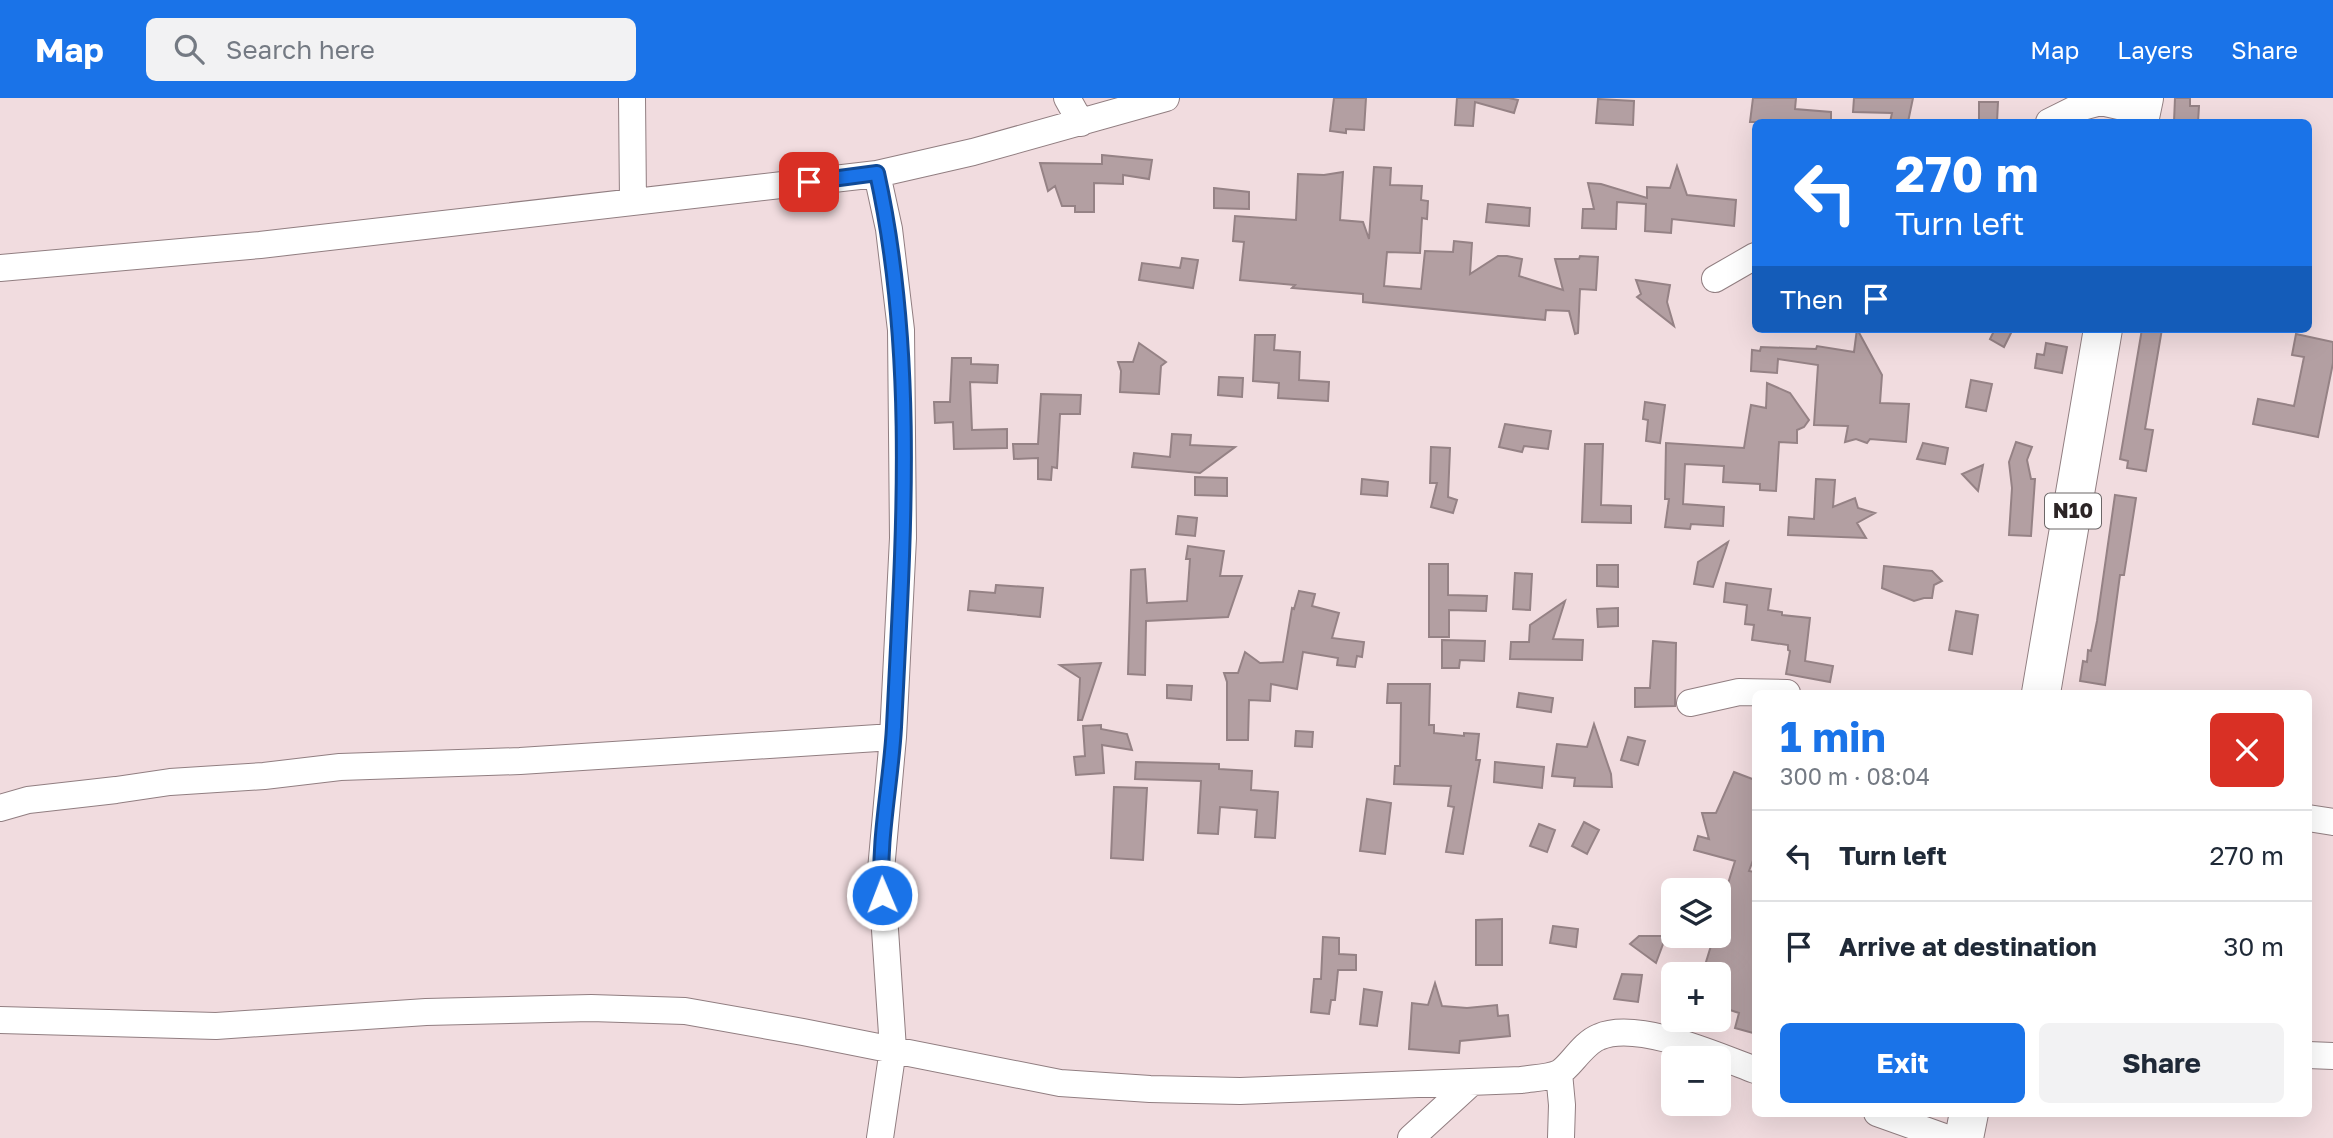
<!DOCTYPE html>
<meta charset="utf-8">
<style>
:root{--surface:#fff;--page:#f2f2f3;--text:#1f2937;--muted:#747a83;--line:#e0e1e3;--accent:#1a73e8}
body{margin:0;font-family:"Golos Text",sans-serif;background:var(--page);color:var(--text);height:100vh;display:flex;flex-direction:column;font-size:26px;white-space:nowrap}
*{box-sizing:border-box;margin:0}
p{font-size:23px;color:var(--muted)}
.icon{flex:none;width:38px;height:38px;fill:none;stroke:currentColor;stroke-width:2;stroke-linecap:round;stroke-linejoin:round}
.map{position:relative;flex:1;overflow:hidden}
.side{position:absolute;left:1752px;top:592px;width:560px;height:427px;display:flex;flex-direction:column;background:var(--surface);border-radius:10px;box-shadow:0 7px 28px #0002}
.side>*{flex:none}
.hud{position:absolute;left:1752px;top:21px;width:560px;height:214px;border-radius:10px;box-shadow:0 7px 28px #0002;background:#1a73e8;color:#fff;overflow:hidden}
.tools{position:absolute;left:1661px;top:780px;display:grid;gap:14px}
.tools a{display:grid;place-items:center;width:70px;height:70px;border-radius:10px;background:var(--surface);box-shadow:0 7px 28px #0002;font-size:35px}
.pin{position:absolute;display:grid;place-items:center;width:60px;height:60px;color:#fff;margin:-30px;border-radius:14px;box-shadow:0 4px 10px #0006}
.me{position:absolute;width:77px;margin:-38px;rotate:359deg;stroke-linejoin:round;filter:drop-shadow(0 0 5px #0008)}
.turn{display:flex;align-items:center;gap:24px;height:147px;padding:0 28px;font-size:32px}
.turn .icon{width:91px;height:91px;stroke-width:2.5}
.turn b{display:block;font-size:49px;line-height:60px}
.then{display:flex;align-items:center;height:66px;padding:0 28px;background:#0003;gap:14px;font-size:26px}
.round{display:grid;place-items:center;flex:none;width:74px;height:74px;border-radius:10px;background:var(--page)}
.head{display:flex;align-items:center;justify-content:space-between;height:119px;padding:0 28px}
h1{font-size:42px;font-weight:700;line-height:52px;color:var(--accent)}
.button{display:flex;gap:14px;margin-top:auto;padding:14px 28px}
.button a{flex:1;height:80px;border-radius:10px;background:var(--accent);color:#fff;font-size:28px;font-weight:700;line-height:80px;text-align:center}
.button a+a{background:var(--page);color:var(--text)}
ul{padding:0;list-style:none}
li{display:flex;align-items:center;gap:21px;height:91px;padding:0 28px;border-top:2px solid var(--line)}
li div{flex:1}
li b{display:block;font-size:26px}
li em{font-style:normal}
header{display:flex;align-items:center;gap:42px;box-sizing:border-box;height:98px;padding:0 35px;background:var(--accent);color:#fff}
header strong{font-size:33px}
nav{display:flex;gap:38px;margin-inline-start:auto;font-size:24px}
.search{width:490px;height:63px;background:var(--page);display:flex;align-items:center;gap:18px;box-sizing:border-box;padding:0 24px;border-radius:10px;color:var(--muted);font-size:26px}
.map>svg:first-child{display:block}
</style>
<header>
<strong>Map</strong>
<div class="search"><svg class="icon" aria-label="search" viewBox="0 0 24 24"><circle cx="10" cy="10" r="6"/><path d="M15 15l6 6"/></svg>Search here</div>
<nav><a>Map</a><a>Layers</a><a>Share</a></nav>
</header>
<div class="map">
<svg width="2333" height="1040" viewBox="0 0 2333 1040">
<rect width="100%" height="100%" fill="#f1dcdf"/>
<path fill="#b39fa2" stroke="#958285" stroke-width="2" d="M1334,0H1366L1364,32L1346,31V35L1330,33Z
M1457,0H1509L1518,2L1514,15L1475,4L1473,28L1455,27Z
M1753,0H1796L1795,11L1831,14V24H1750Z
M1854,0H1913L1908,24H1890L1892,15L1853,14Z
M2175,0H2190V8H2199L2198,24H2174Z
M1598,1L1634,3L1633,27L1596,25Z
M1979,4H1998L1997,24H1979Z
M1102,57L1152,62L1149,81L1123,77V86L1094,85V114H1075V108H1062L1055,88L1048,93L1040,65L1102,66Z
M1677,68L1687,97L1736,102L1734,128L1672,121L1671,135L1645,133L1646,106L1617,104L1616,131L1582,130L1583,111H1594L1588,85L1601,86L1647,100V89L1670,90Z
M1374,69L1391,70L1390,87L1422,88L1421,102L1428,103L1427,121L1422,120L1420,155L1387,154L1384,188L1421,191L1425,153L1453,154L1454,143L1472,145L1470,176L1498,158H1507L1522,161L1519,178L1563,192L1555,161H1579L1580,158L1598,159L1596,192L1580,191L1578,235L1575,236L1569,213L1546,212L1545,222L1363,204V196L1292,190L1295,187L1240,182L1244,144L1233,143L1235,118L1296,122L1298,76L1324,77L1343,74L1340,122L1363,124L1369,141Z
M1214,90L1249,94V111L1214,110Z
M1488,106L1530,110L1529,128L1486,124Z
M1182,160L1198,162L1193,190L1139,182L1142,165L1180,170Z
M1636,182L1670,187L1667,204L1674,228L1637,199L1641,196Z
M1857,231L1882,277L1880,305L1909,306L1906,344L1870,341L1867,345L1856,341L1845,344L1848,328L1814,327L1818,267L1778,261L1777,275L1751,273L1752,252L1760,253L1761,249L1816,251L1817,248L1854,254Z
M1995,231H2013L2004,249L1990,241Z
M2142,231H2162L2145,331L2153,332L2146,373L2127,370L2128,363L2120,361Z
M2296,236L2333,244V265L2318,339L2253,326L2258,301L2294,308L2304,259L2292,257Z
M1255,237H1275L1274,252L1300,254L1299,282L1329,284L1328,303L1278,300L1279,285L1253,283Z
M1139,245L1166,264L1161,268L1159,296L1120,294L1121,273L1118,264H1133Z
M2046,245L2067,249L2062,275L2035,270L2037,256L2044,257Z
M952,260H971V266L998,267L997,285L970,284L972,332L1007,331V350L954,351L953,324L935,325L934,304H950Z
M1219,279L1243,280L1242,299L1218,297Z
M1971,282L1992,286L1986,313L1966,309Z
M1767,285L1790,295L1809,322L1804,329L1797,332V345L1779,344L1776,393L1760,392V386L1723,384L1724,368L1685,366L1683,406L1724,409L1723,428L1691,426L1690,431L1665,429L1669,401H1665L1666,345L1744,350L1751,307L1766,310Z
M1041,296L1081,297L1080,316H1060L1057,370L1052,369L1051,382L1038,381V360L1014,361L1013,346H1038Z
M1645,304L1665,307L1660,345L1646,343L1648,322L1643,321Z
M1505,326L1551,333L1548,351L1524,348L1522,354L1499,349Z
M1172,336L1191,337L1190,347L1235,349L1200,375L1132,369L1134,355L1170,359Z
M2016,344L2032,349L2027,362L2031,381H2035L2031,438L2009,437L2012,390L2009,364Z
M1923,345L1948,350L1945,366L1917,361Z
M1585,346H1603L1601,407L1631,408V425L1582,424Z
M1431,349L1450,350L1448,399L1457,402L1453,415L1431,409L1437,385H1430Z
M1983,367L1978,393L1962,376Z
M1195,379L1227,380V398L1195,397Z
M1362,381L1388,384L1387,398L1361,396Z
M1816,381L1835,382L1833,409L1855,400L1858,410L1875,415L1857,425L1866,440L1788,437L1789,419L1814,421Z
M2115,397L2136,400L2124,477H2120L2105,587L2080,583L2083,563L2087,564L2088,552L2091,553L2097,523Z
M1178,418L1197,420L1195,438L1176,436Z
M1728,444L1713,489L1694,486L1698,464Z
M1188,448L1224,453L1220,478H1242L1228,519L1146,523L1145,577L1128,576L1131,472L1145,471L1147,505L1187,503L1190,461H1186Z
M1429,466H1448V497L1487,498L1486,513L1449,512V539H1429Z
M1597,467H1618V489L1597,488Z
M1884,468L1932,473L1942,483L1934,487L1932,500H1924L1914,503L1882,490Z
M1515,475L1532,476L1530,512L1513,511Z
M1726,485L1771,491L1768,512L1782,514V517L1810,520L1805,563L1833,568L1830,584L1786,576L1790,553L1788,552V547L1752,542L1754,527L1745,526L1747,507L1724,504Z
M996,487L1043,490L1040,519L968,512L970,493L995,495Z
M1299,493L1315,496L1312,508L1339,515L1332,540L1364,544L1362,559L1357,558L1355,569L1337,567L1338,560L1303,554L1297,591L1271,586L1270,603L1249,602L1248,642H1227V584L1224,575H1238L1245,554L1260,565L1283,564L1292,510L1294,511Z
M1565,503L1553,541L1583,542L1582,562L1510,561L1511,544H1529L1530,527Z
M1618,510V528L1598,529L1597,511Z
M1956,513L1978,517L1972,556L1949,552Z
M1442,542L1485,543L1484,563L1460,562L1459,570H1442Z
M1653,543L1676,545L1675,608L1635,609V590H1650Z
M1101,565L1082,622H1078L1080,580L1060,567Z
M1388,586H1430L1429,627H1434V635L1464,638V635L1479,636L1476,662H1480L1463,756L1446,754L1454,709L1448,708L1451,688L1394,686L1395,668H1400L1401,605H1387Z
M1167,587L1192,588L1191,602L1167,600Z
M1519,595L1553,600L1551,614L1517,609Z
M1594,626L1611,676L1612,689L1574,688L1575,680L1552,678L1557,646L1587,649Z
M1101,627V631L1127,636L1132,652L1102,647L1104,675L1076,677L1074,659L1085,658L1083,628Z
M1296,633L1313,634L1312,649L1295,648Z
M1628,639L1645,643L1638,667L1621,662Z
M1136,664L1219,666V671L1252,673L1251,692L1278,694L1275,740L1255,739L1257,712L1220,709L1218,736L1198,735L1201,683L1135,681Z
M1495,664L1544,669L1542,690L1494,684Z
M1734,674L1755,682V757L1749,773L1755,774V923L1753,935L1735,930L1739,915L1718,908V877H1702L1714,838H1718V818L1735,763L1694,752L1698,738L1709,741L1702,715H1716Z
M1114,689L1147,690L1143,762L1111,760Z
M1367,701L1391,705L1385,756L1360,753Z
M1584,724L1599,732L1587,756L1572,748Z
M1539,726L1555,732L1547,754L1530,748Z
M1502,821V867H1476V822Z
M1553,828L1578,831L1576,849L1550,845Z
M1639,838H1666L1656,865L1630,846Z
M1323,839L1339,840V856L1356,857V872H1338L1335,902H1331L1329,916L1311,914L1314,881H1321Z
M1622,876L1642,877L1638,904L1614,901Z
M1435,885L1442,908L1467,910L1497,907L1498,918L1508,917L1510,938L1460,943L1459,955L1409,951L1412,905L1428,907Z
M1364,891L1382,894L1377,928L1360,926Z"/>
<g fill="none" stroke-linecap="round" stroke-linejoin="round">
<defs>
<path id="minor" d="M632,0L633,104
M1067,0L1081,25
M2049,24L2075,11L2101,4L2141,13
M877,76L889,131L901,232L903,440L893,639L881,772L893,951L880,1040
M0,170L260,147L877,76L973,54L1166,0
M1715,181L1755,158
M1690,605L1739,594L1787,595
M0,710L28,702L116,692L170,684L264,678L340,669L520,663L893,639
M2308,720L2333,724
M0,922L216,928L426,914L591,910L685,913L803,934L1060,985L1150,991L1240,993L1521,982C1532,980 1549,980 1559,975C1570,969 1583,945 1599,939C1637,922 1718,958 1755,972
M2308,957L2333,958
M1559,975L1562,1007L1561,1040
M1877,1015L1947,1040
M1411,1040L1470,986"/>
<path id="highway" d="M2139,24L2144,0
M2041,595L2103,231
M1964,1040L1969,1015"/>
</defs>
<use href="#minor" stroke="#917e81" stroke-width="28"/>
<use href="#highway" stroke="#917e81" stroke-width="40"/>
<use href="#minor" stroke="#fff" stroke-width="26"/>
<use href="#highway" stroke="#fff" stroke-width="38"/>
</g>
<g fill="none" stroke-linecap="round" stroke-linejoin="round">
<defs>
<path id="route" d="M809,84L877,75C917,256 903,445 894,629C891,685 878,741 882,797"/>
</defs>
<use href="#route" stroke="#114b97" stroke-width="18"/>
<use href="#route" stroke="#1a73e8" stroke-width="12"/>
</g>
<g text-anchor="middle" stroke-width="6" stroke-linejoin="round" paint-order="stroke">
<rect fill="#fff" stroke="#6b6667" stroke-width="2" x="2045" y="395.5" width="56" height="35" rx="5"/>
<g font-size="21" font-weight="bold" fill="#2c2526">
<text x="2073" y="420">N10</text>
</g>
</g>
</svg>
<div class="tools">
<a><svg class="icon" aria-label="layers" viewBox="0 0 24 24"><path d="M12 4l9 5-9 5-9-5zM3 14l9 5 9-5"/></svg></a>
<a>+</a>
<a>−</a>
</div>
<div class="pin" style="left:809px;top:84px;background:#d93025"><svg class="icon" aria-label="arrive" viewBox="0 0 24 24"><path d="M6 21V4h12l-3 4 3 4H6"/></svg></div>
<svg class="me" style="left:882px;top:797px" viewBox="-20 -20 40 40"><circle r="17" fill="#1a73e8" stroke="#fff" stroke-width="3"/><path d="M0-11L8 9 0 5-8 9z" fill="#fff"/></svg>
<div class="hud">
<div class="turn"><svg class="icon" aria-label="left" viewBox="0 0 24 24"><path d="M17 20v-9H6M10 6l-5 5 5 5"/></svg><div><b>270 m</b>Turn left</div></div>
<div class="then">Then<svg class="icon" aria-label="arrive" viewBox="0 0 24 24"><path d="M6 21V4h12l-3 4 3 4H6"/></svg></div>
</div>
<section class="side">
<div class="head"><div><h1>1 min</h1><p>300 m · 08:04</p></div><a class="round" style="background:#d93025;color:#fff"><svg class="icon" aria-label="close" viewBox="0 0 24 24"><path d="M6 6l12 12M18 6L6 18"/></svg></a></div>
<ul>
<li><svg class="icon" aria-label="left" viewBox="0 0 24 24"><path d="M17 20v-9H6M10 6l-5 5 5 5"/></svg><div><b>Turn left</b></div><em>270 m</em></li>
<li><svg class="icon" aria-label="arrive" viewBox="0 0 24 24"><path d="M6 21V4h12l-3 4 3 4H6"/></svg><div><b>Arrive at destination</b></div><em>30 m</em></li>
</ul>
<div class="button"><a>Exit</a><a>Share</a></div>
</section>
</div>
